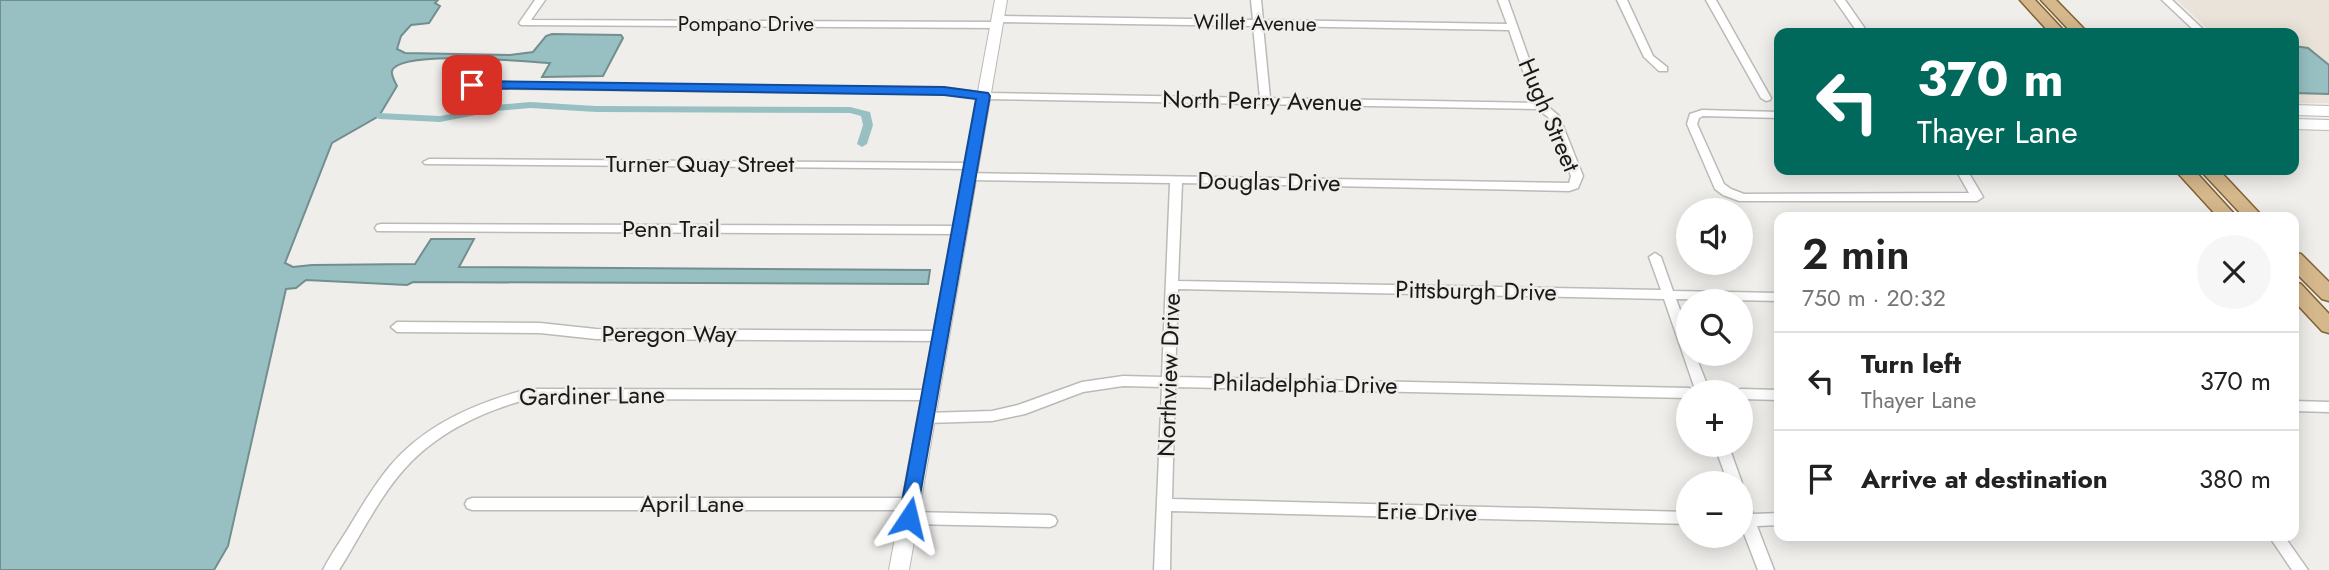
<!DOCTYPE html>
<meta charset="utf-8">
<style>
:root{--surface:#fff;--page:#f6f6f6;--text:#222;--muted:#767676;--line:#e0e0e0}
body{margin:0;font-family:Jost,sans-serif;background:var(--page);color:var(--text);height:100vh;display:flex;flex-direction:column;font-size:26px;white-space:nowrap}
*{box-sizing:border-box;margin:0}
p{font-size:23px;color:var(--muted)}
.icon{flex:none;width:38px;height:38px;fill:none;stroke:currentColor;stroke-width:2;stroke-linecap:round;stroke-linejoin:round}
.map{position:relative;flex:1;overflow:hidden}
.panel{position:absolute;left:1774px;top:212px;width:525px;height:329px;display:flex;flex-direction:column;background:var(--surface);border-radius:14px;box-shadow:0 4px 18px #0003}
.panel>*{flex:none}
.banner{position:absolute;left:1774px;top:28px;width:525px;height:147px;border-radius:14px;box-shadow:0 4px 18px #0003;background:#00695c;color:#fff;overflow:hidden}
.buttons{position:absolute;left:1676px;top:198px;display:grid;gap:14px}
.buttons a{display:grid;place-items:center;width:77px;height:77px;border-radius:50%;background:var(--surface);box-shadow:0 4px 18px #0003;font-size:35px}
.pin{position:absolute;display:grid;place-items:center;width:60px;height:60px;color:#fff;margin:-30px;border-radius:14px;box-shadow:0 4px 10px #0006}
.me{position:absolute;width:77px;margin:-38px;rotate:10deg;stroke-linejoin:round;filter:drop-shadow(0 0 5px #0008)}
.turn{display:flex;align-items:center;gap:24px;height:147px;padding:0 28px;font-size:32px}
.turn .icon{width:91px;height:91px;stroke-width:2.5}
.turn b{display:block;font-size:49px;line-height:60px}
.round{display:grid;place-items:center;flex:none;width:74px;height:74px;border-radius:37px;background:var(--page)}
.summary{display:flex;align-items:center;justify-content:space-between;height:119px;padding:0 28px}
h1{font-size:42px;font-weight:600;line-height:52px}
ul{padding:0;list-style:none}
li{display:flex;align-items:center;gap:21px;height:98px;padding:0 28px;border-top:2px solid var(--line)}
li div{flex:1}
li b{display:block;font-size:26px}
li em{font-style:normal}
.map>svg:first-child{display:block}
</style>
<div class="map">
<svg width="2329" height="570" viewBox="0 0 2329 570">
<rect width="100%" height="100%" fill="#f0eeeb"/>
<path fill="#eae3da" d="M2177,0H2329V103H2294V33H2212Z"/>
<path fill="#98c0c3" stroke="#728e8f" stroke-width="2" d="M0,0H438L435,3L440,6L429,23L411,25L401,36L397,49L405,53L510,55L533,52L546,36L552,34L621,35L623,38L603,76L542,77L550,63C528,62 399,49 392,71C391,75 395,82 397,86L379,116L332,143L285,263L293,267L312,265L415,264L431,239H474L459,267L930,270L928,284L413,282L407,285L306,280L296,288L286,289L228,546L214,570H0Z
M2294,46L2308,48L2329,65V94L2294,93Z"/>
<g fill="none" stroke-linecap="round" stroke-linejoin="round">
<path fill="#98c0c3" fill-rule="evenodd" d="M530,102L596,106L850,107L870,112L873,125L867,144L862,147L857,144L863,125L861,116L850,113L596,112L530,108L496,111L440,122L379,119L374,116L379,113L440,116L496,105Z"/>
<defs>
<path id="minor" d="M535,0H545L531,20L996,22L1001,25L996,28L521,25L519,23Z
M1251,0H1261L1263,20L1507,24L1498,0H1508L1545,104L1559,116L1583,176L1578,188L1569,191L1182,183L1178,281L1661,290L1649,257L1655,253L1661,257L1673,291L1780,293V301L1676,299L1689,334V354H1695L1710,392H1696L1664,299L1178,289L1175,377L1689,388L1695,392H1689V398L1175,387L1172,499L1689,512V524L1171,511L1170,570H1154L1162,387L1123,386L1083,392L1025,414L992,421L926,423L921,422L919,418L921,414L926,413L992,411L1018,405L1082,382L1123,376L1162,377L1170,183L969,180L963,176L965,173L1569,183L1571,176L1549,118L1538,109L984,99L944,94L472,88L467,85L472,82L944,88L984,93L1260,98L1253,26L997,22L992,19L997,16L1253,20ZM1263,26L1509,30L1534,103L1270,98Z
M1617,0H1627L1653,56L1667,67V71H1659L1644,57Z
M1706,0H1716L1771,98L1770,100L1766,101L1761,98Z
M1835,0H1845L1868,33H1858Z
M2162,0H2172L2207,33H2197Z
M1702,110L1780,112V118L1703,116L1699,118L1697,124L1724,184L1731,189L1744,194L1969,193L1956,170H1967L1983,197L1977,201H1739L1723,195L1715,189L1687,124L1690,114Z
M429,159L971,163L977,166L971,169L425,164L423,162Z
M381,224L960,226L966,230L960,234L377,231L375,228L377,225Z
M397,322L540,323L596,329L941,331L946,333L947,336L946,339L941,341L596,339L540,333L397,332L391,327Z
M529,389L931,390L936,391L938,395L936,399L931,400L529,399C481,411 432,435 400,474C376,503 359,538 339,570H323C331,554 342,539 351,524C363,504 375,484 390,466C425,424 477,402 529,389Z
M1741,389L1780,390V400L1741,399V392H1735Z
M2294,401L2329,402V412L2294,411Z
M1714,444H1728L1742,483L1741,485V483H1728Z
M1741,495L1746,497L1753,514L1780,513V525L1757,526L1774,570H1758L1741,526Z
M472,498H911L916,500L918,504L916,508L911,510H472L467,508L465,504L467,500Z
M909,512L1050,515L1055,517L1057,521L1055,525L1050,527L909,524L904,522L902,518L904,514Z
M2269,536H2284L2308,570H2292Z"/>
<path id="tertiary" d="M995,0H1007L909,570H889Z"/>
<path id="secondary" d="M2294,105L2329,106V116L2294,115Z
M2294,119L2329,120V130L2294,129Z"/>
<path id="primary" d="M2020,0H2035L2066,33H2050Z
M2041,0H2056L2088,33H2072Z
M2175,170H2194L2237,217H2218Z
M2200,170H2219L2263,217H2244Z
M2294,253L2301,254L2329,282V301L2322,299L2294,271Z
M2294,282L2301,284L2329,314V333L2322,331L2294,301Z"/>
</defs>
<use href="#minor" stroke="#bcbab7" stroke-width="3"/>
<use href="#tertiary" stroke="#bcbab7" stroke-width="2"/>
<use href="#secondary" stroke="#bcbab7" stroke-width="2"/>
<use href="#primary" stroke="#826132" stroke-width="3"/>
<use href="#minor" fill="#fff" fill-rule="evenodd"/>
<use href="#tertiary" fill="#fff" fill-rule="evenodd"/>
<use href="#secondary" fill="#fff" fill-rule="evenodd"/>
<use href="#primary" fill="#d6b88d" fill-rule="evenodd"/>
</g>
<path fill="#1a73e8" stroke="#114b97" stroke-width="2" d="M472,81L944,87L988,93L990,96L915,524L909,526L902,524L899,518L976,99L944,95L467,88L465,85Z"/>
<g text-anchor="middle" stroke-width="5" stroke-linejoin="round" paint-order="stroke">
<g font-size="21" fill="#191917" stroke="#f0eeeb">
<text transform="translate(1255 23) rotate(1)" y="7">Willet Avenue</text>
<text x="746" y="31">Pompano Drive</text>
</g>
<g font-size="24" fill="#191917" stroke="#f0eeeb">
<text transform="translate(1262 101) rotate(1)" y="8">North Perry Avenue</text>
<text transform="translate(1549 115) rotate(67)" y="8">Hugh Street</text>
<text x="700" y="172">Turner Quay Street</text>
<text transform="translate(1269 182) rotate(1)" y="8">Douglas Drive</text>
<text x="671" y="237">Penn Trail</text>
<text transform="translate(1476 291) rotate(1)" y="8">Pittsburgh Drive</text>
<text x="669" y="342">Peregon Way</text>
<text transform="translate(1169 375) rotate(-88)" y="8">Northview Drive</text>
<text transform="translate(1305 384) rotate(1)" y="8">Philadelphia Drive</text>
<text transform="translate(592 396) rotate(-1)" y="8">Gardiner Lane</text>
<text x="692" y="512">April Lane</text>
<text transform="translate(1427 512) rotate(1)" y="8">Erie Drive</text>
</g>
</g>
</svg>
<div class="buttons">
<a><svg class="icon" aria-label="sound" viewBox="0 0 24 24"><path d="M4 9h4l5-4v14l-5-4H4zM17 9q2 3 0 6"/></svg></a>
<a><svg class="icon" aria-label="search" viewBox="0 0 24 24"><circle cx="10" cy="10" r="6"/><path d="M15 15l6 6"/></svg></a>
<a>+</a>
<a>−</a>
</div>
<div class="pin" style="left:472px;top:85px;background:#d93025"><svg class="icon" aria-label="arrive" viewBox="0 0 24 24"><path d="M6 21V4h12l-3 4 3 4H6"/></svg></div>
<svg class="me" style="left:909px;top:518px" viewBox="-20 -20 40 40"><path d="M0-17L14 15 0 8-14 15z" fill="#1a73e8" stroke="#fff" stroke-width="4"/></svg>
<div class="banner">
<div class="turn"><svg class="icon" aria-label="left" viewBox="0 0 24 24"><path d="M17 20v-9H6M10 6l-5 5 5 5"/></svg><div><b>370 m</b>Thayer Lane</div></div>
</div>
<section class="panel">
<div class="summary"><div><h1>2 min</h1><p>750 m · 20:32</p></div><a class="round"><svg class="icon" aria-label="close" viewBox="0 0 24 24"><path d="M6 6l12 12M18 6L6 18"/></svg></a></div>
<ul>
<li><svg class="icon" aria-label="left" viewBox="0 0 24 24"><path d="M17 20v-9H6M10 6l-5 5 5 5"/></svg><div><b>Turn left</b><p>Thayer Lane</p></div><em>370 m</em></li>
<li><svg class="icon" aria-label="arrive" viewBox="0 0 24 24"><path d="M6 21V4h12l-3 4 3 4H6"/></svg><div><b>Arrive at destination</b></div><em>380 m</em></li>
</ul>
</section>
</div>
